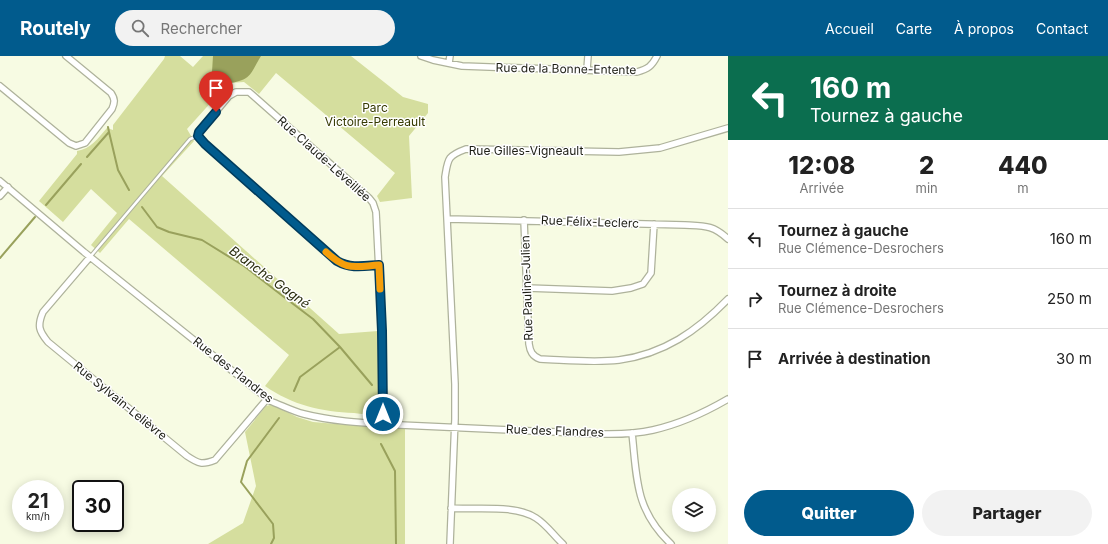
<!DOCTYPE html>
<html lang="fr">
<meta charset="utf-8">
<style>
:root{--surface:#fff;--page:#f2f2f2;--text:#222;--muted:#767676;--line:#e0e0e0;--accent:#015b8d}
body{margin:0;font-family:Inter,sans-serif;background:var(--page);color:var(--text);height:100vh;display:flex;flex-direction:column;font-size:15px;white-space:nowrap}
*{box-sizing:border-box;margin:0}
p{font-size:13px;color:var(--muted)}
.icon{flex:none;width:22px;height:22px;fill:none;stroke:currentColor;stroke-width:2;stroke-linecap:round;stroke-linejoin:round}
.map{position:relative;flex:1;overflow:hidden}
.sheet{display:flex;flex-direction:column;background:var(--surface);width:380px}
.sheet>*{flex:none}
.guide{background:#0b6e4f;color:#fff;overflow:hidden}
.controls{position:absolute;left:672px;top:432px;display:grid;gap:8px}
.controls a{display:grid;place-items:center;width:44px;height:44px;border-radius:50%;background:var(--surface);box-shadow:0 2px 10px #0003;font-size:20px}
.speed{position:absolute;left:12px;top:424px;display:flex;gap:8px;font-size:20px;font-weight:700;text-align:center}
.speed>*{display:grid;place-content:center;width:52px;height:52px;border-radius:50%;background:var(--surface);box-shadow:0 2px 10px #0003;line-height:1}
.speed small{font-size:10px;font-weight:400}
.speed .limit{border:2px solid #111;border-radius:6px;background:#fff;color:#111}
.pin{position:absolute;display:grid;place-items:center;width:34px;height:34px;color:#fff;margin:-41px -17px;border-radius:50% 50% 50% 0;rotate:-45deg;box-shadow:0 0 4px #0007}
.pin .icon{rotate:45deg}
.me{position:absolute;width:44px;margin:-22px;rotate:0deg;stroke-linejoin:round;filter:drop-shadow(0 0 3px #0008)}
.turn{display:flex;align-items:center;gap:14px;height:84px;padding:0 16px;font-size:18px}
.turn .icon{width:52px;height:52px;stroke-width:2.5}
.turn b{display:block;font-size:28px;line-height:34px}
.eta{display:flex;justify-content:space-evenly;align-items:center;height:68px;text-align:center}
.eta b{font-size:24px;font-weight:800;line-height:28px}
.action{display:flex;gap:8px;margin-top:auto;padding:8px 16px}
.action a{flex:1;height:46px;border-radius:24px;background:var(--accent);color:#fff;font-size:16px;font-weight:800;line-height:46px;text-align:center}
.action a+a{background:var(--page);color:var(--text)}
ul{padding:0;list-style:none}
li{display:flex;align-items:center;gap:12px;height:60px;padding:0 16px;border-top:1px solid var(--line)}
li div{flex:1}
li b{display:block;font-size:15px}
li em{font-style:normal}
header{display:flex;align-items:center;gap:24px;box-sizing:border-box;height:56px;padding:0 20px;background:var(--accent);color:#fff}
header strong{font-size:19px}
nav{display:flex;gap:22px;margin-inline-start:auto;font-size:14px}
.search{width:280px;height:36px;background:var(--page);display:flex;align-items:center;gap:10px;box-sizing:border-box;padding:0 14px;border-radius:22px;color:var(--muted);font-size:15px}
main{display:flex;flex:1;min-height:0}
.map>svg:first-child{display:block}
</style>
<header>
<strong>Routely</strong>
<div class="search"><svg class="icon" aria-label="search" viewBox="0 0 24 24"><circle cx="10" cy="10" r="6"/><path d="M15 15l6 6"/></svg>Rechercher</div>
<nav><a>Accueil</a><a>Carte</a><a>À propos</a><a>Contact</a></nav>
</header>
<main>
<div class="map">
<svg width="728" height="488" viewBox="0 0 728 488">
<rect width="100%" height="100%" fill="#f7fbe3"/>
<path fill="#d5de9e" d="M165,0H180L193,11L203,0H351L403,41L428,48V57L409,80L412,142L380,146L377,140L395,117L276,17L259,38L244,26L230,27L224,32L187,73L194,85L162,120L339,278L378,275L380,317L379,354L376,358C369,359 361,358 354,357C322,356 292,349 265,330L289,299L129,163L100,197L91,189L117,157L91,133L63,166L39,145L77,98V95C91,93 98,82 107,72L113,74V69L164,3Z
M270,349L275,350L297,361L313,366L361,370L405,373V488H208L243,467L256,430L245,376L266,350Z"/>
<path fill="#99a15c" d="M213,0H261C248,22 251,24 224,28L212,16Z"/>
<g fill="none" stroke-linecap="round" stroke-linejoin="round">
<path stroke="#99a15c" stroke-width="2" d="M109,76L118,114L129,134
M87,101L109,76L108,71
M46,149L81,108
M142,151L157,171L169,176L202,184L244,210L284,241L313,263L340,291L372,329
M0,202L35,161
M294,335L300,321L340,291
M381,388L395,415L396,488
M271,488L274,482L273,468L241,426L247,405L279,362"/>
<defs>
<path id="lane" d="M90,201L190,83L198,80"/>
<path id="street" d="M421,0L433,4L462,10L637,16C648,13 652,10 657,0
M449,7L450,0
M587,13L588,0
M0,30L69,87L76,90L85,87L112,53C115,46 115,43 111,37L66,0
M0,125L84,196L270,345C281,349 292,355 304,358C335,366 367,367 400,369C444,371 488,373 532,375C569,376 618,382 653,374C680,368 704,357 728,343
M0,140L8,131
M448,163L685,169C705,170 713,169 728,183
M524,164L529,288C530,295 532,300 540,303C566,304 593,307 619,304C664,298 697,275 728,243
M90,201L43,256C37,270 39,275 48,286L187,400C199,408 202,409 215,404L267,343
M379,209C364,210 351,213 337,205L205,88L198,80L199,76L229,40L236,36H249L369,142L373,147L376,156L382,275L383,368
M527,232L612,235L631,232L643,228L651,217L654,168
M632,377C637,423 635,454 671,488
M451,452C476,454 515,448 536,462C547,469 554,480 563,488
M450,488L455,363V328L445,121C448,103 447,100 466,93L619,96L660,92L728,72"/>
</defs>
<use href="#lane" stroke="#aeb29b" stroke-width="4.5"/>
<use href="#street" stroke="#aeb29b" stroke-width="8"/>
<use href="#lane" stroke="#fff" stroke-width="2.5"/>
<use href="#street" stroke="#fff" stroke-width="5.5"/>
</g>
<g fill="none" stroke-linecap="round" stroke-linejoin="round">
<defs>
<path id="route" d="M216,56L199,76L198,80L205,88L337,205C351,213 364,210 379,209L382,275L383,358"/>
</defs>
<use href="#route" stroke="#013b5c" stroke-width="10"/>
<use href="#route" stroke="#015b8d" stroke-width="7"/>
<path stroke="#f59e0b" stroke-width="7" d="M326,196C347,215 352,211 379,209L380,233"/>
</g>
<g text-anchor="middle" stroke-width="3" stroke-linejoin="round" paint-order="stroke">
<g font-size="12" fill="#1d1e15" stroke="#fff">
<text transform="translate(566 13) rotate(1)" y="4">Rue de la Bonne-Entente</text>
<text x="526" y="99">Rue Gilles-Vigneault</text>
<text transform="translate(324 103) rotate(42)" y="4">Rue Claude-Léveillée</text>
<text transform="translate(590 166) rotate(2)" y="4">Rue Félix-Leclerc</text>
<text transform="translate(527 232) rotate(-92)" y="4">Rue Pauline-Julien</text>
<text transform="translate(233 314) rotate(38)" y="4">Rue des Flandres</text>
<text transform="translate(120 345) rotate(39)" y="4">Rue Sylvain-Lelièvre</text>
<text transform="translate(555 375) rotate(2)" y="4">Rue des Flandres</text>
</g>
<g font-size="12" fill="#353901" stroke="#fff">
<text x="375" y="56">Parc<tspan x="375" dy="14">Victoire-Perreault</tspan></text>
</g>
<g font-size="13" font-style="italic" fill="#2a2d0e" stroke="#fff">
<text transform="translate(270 221) rotate(36)" y="5">Branche Gagné</text>
</g>
</g>
</svg>
<div class="controls">
<a><svg class="icon" aria-label="layers" viewBox="0 0 24 24"><path d="M12 4l9 5-9 5-9-5zM3 14l9 5 9-5"/></svg></a>
</div>
<div class="speed"><div>21<small>km/h</small></div><div class="limit">30</div></div>
<div class="pin" style="left:216px;top:56px;background:#d93025"><svg class="icon" aria-label="arrive" viewBox="0 0 24 24"><path d="M6 21V4h12l-3 4 3 4H6"/></svg></div>
<svg class="me" style="left:383px;top:358px" viewBox="-20 -20 40 40"><circle r="17" fill="#015b8d" stroke="#fff" stroke-width="3"/><path d="M0-11L8 9 0 5-8 9z" fill="#fff"/></svg>
</div>
<section class="sheet">
<div class="guide">
<div class="turn"><svg class="icon" aria-label="left" viewBox="0 0 24 24"><path d="M17 20v-9H6M10 6l-5 5 5 5"/></svg><div><b>160 m</b>Tournez à gauche</div></div>
</div>
<div class="eta">
<div><b>12:08</b><p>Arrivée</p></div>
<div><b>2</b><p>min</p></div>
<div><b>440</b><p>m</p></div>
</div>
<ul>
<li><svg class="icon" aria-label="left" viewBox="0 0 24 24"><path d="M17 20v-9H6M10 6l-5 5 5 5"/></svg><div><b>Tournez à gauche</b><p>Rue Clémence-Desrochers</p></div><em>160 m</em></li>
<li><svg class="icon" aria-label="right" viewBox="0 0 24 24"><path d="M7 20v-9h11M14 6l5 5-5 5"/></svg><div><b>Tournez à droite</b><p>Rue Clémence-Desrochers</p></div><em>250 m</em></li>
<li><svg class="icon" aria-label="arrive" viewBox="0 0 24 24"><path d="M6 21V4h12l-3 4 3 4H6"/></svg><div><b>Arrivée à destination</b></div><em>30 m</em></li>
</ul>
<div class="action"><a>Quitter</a><a>Partager</a></div>
</section>
</main>
